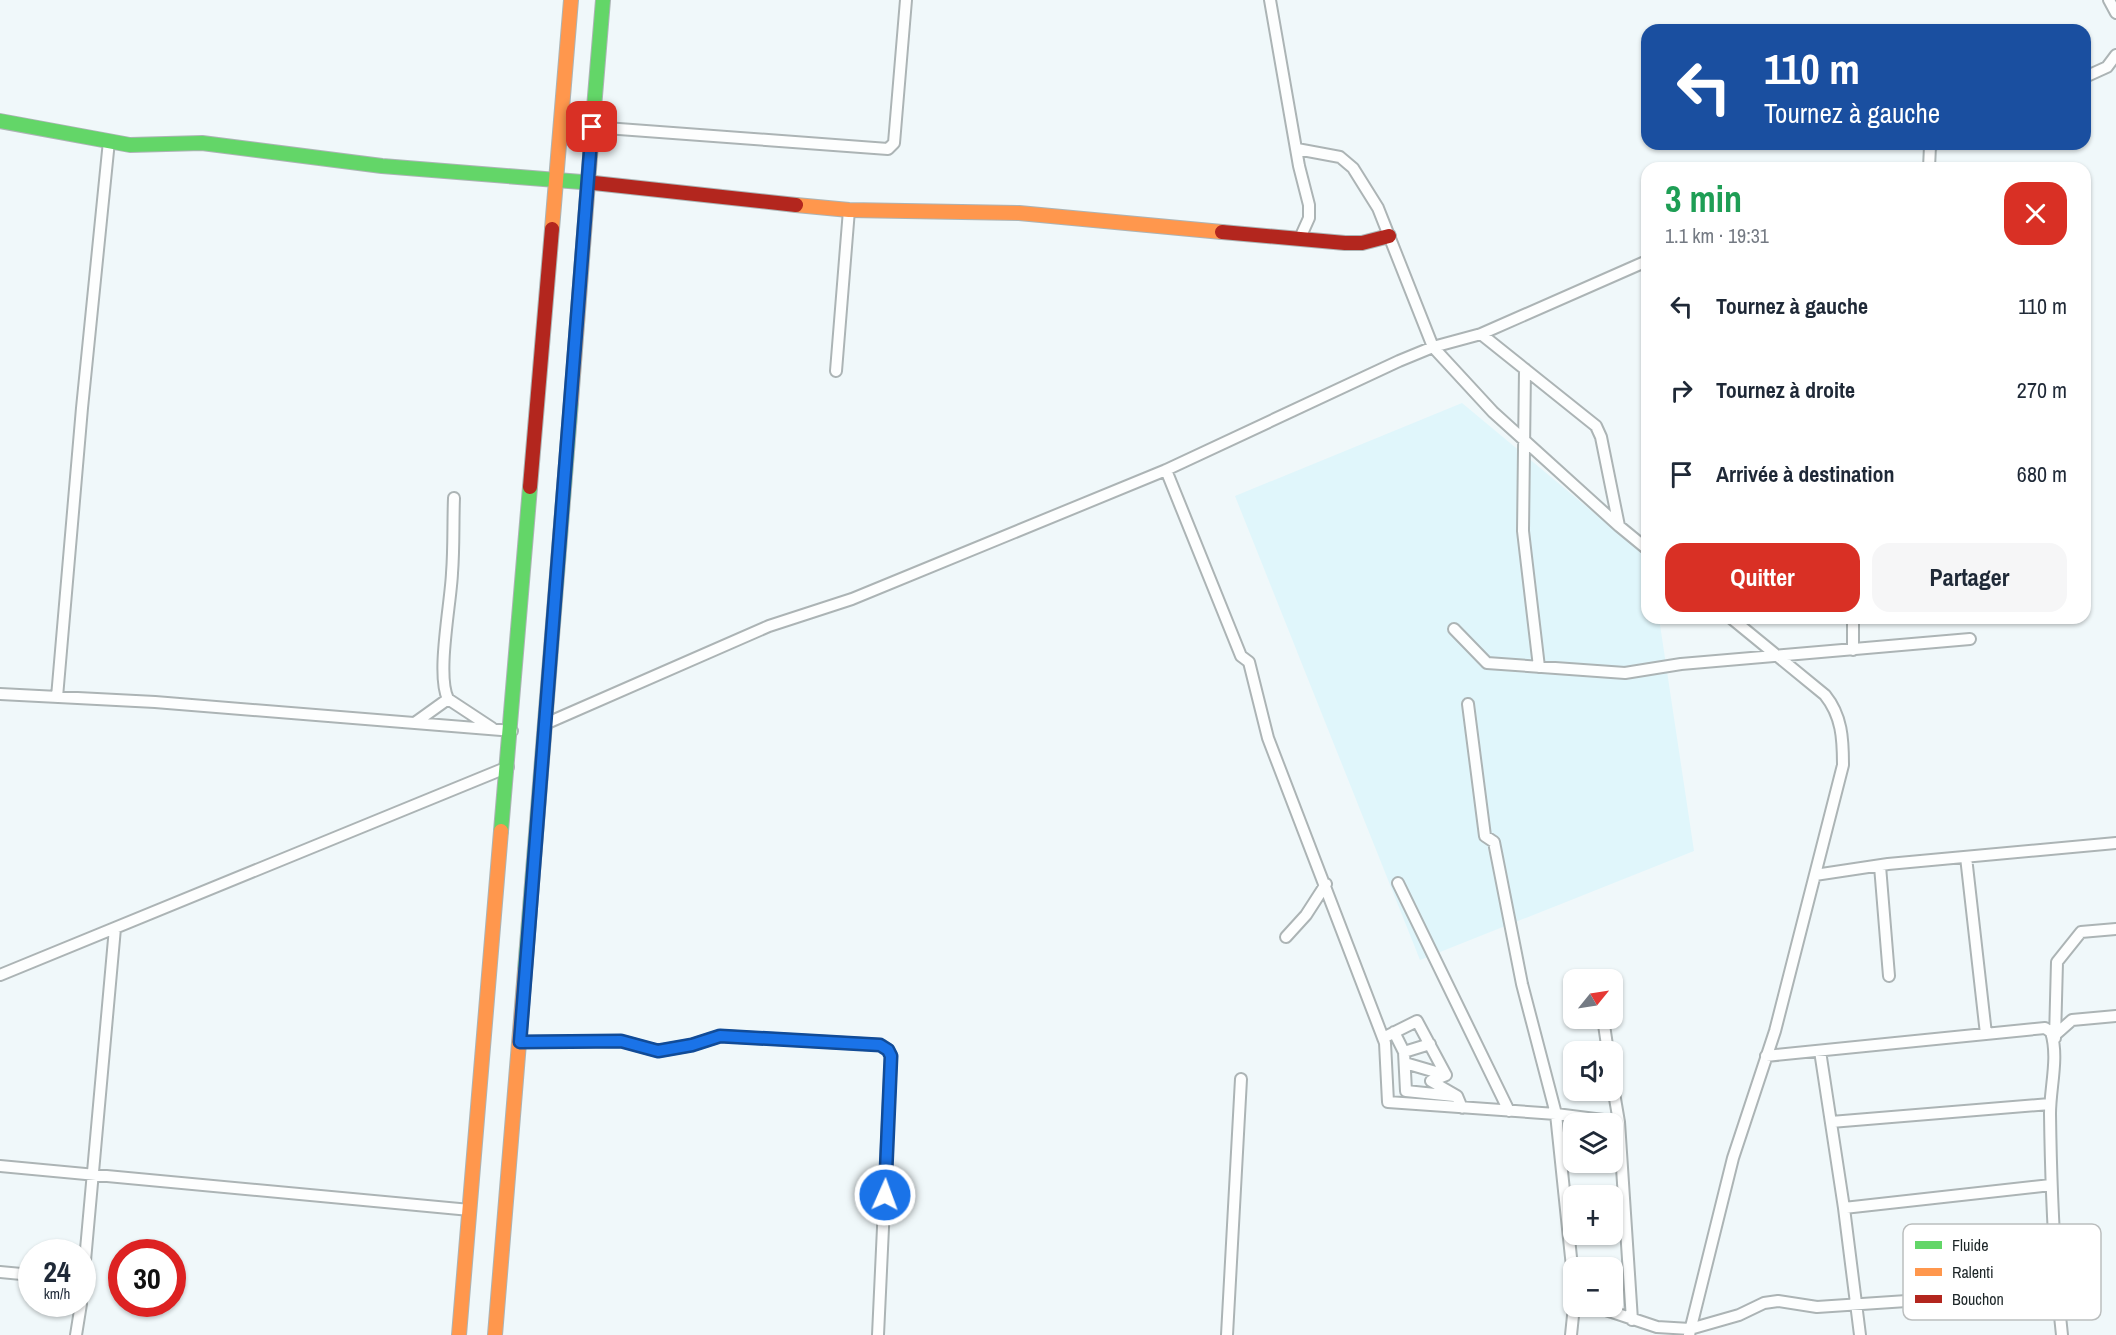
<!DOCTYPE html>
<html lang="fr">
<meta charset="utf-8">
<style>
:root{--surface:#fff;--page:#f6f6f7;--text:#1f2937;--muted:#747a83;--accent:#d93025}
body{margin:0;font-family:"Archivo Narrow",sans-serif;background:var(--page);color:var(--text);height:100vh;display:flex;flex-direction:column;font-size:22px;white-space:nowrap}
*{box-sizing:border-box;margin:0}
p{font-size:20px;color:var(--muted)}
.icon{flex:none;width:33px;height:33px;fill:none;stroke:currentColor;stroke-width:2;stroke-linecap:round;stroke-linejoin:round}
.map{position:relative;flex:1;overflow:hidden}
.sheet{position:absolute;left:1641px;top:162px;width:450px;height:462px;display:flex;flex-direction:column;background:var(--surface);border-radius:18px;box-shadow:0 2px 4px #0004}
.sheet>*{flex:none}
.banner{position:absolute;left:1641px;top:24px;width:450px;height:126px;border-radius:18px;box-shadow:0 2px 4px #0004;background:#1a4fa0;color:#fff;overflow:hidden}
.needle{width:39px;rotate:60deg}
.buttons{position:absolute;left:1563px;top:969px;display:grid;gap:12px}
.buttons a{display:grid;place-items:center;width:60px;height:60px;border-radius:12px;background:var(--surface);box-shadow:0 2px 4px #0004;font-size:30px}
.speed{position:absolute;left:18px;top:1239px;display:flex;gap:12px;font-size:30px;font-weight:700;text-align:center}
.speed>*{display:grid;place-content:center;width:78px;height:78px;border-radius:50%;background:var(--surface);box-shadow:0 2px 4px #0004;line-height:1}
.speed small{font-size:15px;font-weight:400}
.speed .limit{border:9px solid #d22;background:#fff;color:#111}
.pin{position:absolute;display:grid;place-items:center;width:51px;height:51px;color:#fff;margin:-26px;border-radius:12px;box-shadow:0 3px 9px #0006}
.me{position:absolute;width:66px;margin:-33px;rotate:2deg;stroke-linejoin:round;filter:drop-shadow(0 0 4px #0008)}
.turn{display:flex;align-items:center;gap:21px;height:126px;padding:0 24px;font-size:27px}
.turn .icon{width:78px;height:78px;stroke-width:2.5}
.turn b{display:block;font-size:42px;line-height:51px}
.round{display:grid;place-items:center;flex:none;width:63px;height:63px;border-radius:18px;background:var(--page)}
.headline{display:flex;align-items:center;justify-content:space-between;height:102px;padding:0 24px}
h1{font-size:36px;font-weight:700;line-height:45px;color:#1e9e55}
.action{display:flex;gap:12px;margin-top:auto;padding:12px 24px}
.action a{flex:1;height:69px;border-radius:18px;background:var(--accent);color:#fff;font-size:24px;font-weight:700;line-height:69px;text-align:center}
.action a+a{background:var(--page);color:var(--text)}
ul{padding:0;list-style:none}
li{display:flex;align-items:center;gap:18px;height:84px;padding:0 24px}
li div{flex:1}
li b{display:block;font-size:22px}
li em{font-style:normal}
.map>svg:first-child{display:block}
</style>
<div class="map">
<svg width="2116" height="1335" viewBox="0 0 2116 1335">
<rect width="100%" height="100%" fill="#f0f8fa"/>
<path fill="#e0f6fb" d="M1462,403L1647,557V618H1659L1694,851L1420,960L1235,496Z"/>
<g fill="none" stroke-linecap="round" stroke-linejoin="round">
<defs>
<path id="street" d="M1270,0L1299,166L1309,205V218L1300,238
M2109,0L2116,13
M2085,77L2107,67L2116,55
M592,127L888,149L894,143L906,0
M1297,149L1340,157L1353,168L1378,208L1433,347L1493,412L1619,526
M1929,168L1930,146L1934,144
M1481,334L1596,426L1601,437L1619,526L1647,549
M1525,369L1523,531L1539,667
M836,371L849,210
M1166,470L1241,656L1249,662L1268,738L1385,1043L1388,1102L1556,1114L1619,1122
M454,498C453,523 454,548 452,573C451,602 436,675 448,699L492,728
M1454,629L1487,663L1625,673L1681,664L1970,639
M1853,650V618
M0,694L155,702L512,731
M57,697L82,408L109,141
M1468,704L1485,836L1494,842L1522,984L1556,1114L1574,1286
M416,722L448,699
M545,724L769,626L852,599L1166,470L1399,361L1433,347L1481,334L1647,261
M1966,857L1986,1034
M1880,866L1889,976
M1815,875L1888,864L2116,843
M1398,883L1509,1111
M1286,937L1306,915L1326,884
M0,975L508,767
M1596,976L1597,980
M1603,1018L1608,1052
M1394,1032L1404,1052L1430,1044
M2055,1035L2072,1020L2116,1016
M1383,1038L1417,1021L1446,1075L1431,1081L1457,1096L1462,1108
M2055,1038L2057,962L2081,932L2116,929
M520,1042L621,1041L658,1051L692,1045L720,1036L881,1045L888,1050L891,1056L878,1335
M1820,1051L1844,1208
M1404,1052L1406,1091L1454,1096
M1766,1056L2045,1028L2051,1032C2059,1058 2050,1087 2050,1114C2051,1188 2054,1262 2062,1335
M1405,1063L1446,1075
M1612,1081L1619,1122L1632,1320
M1831,1122L2050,1104
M0,1166L470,1210
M0,1272L32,1275
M82,1294L115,928
M1594,1306L1657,1327L1690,1329L1739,1315L1764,1303L1778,1301L1817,1307L2057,1291
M76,1335L81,1304
M1227,1335L1241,1079
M1571,1335L1574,1306
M1689,1335L1733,1158L1775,1031L1843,765C1843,739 1842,716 1825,695L1731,618
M1860,1335L1844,1208L2051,1185"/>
<path id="fast" d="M0,121L130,145L202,143L382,166L594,183
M591,144L603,0
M501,831L530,487
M525,970L571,402"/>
<path id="slow" d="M796,205L849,210L1019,213L1222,232
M552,229L571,0
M571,402L591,144
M459,1335L501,831
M495,1335L525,970"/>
<path id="jam" d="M594,183L796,205
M1222,232L1345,243H1362L1389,236
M530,487L552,229"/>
</defs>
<use href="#street" stroke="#acb4b5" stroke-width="14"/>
<use href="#fast" stroke="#acb4b5" stroke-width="16"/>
<use href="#slow" stroke="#acb4b5" stroke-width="16"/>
<use href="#jam" stroke="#acb4b5" stroke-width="16"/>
<use href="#street" stroke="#fdfefe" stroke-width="10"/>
<use href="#fast" stroke="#63d668" stroke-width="14"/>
<use href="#slow" stroke="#ff974d" stroke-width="14"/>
<use href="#jam" stroke="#b3261e" stroke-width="14"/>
</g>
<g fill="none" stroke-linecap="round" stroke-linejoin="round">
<defs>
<path id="route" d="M592,127L520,1042L621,1041L658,1051L692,1045L720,1036L880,1045L888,1050L891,1056L885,1195"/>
</defs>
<use href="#route" stroke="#114b97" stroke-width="15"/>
<use href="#route" stroke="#1a73e8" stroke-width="10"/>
</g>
<rect x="1903" y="1224" width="198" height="96" rx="9" fill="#fff" stroke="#bbbebe" stroke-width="1.5"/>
<rect x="1915" y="1241" width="27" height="8" fill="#63d668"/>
<rect x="1915" y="1268" width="27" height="8" fill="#ff974d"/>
<rect x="1915" y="1295" width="27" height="8" fill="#b3261e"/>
<g font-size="16" fill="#1d2628">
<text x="1952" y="1251">Fluide</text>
<text x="1952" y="1278">Ralenti</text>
<text x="1952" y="1305">Bouchon</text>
</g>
</svg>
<div class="buttons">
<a><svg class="needle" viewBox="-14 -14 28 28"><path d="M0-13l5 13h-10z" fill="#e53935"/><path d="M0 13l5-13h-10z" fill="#747a83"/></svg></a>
<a><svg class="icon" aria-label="sound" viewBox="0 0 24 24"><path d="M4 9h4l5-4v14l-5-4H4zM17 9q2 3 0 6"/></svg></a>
<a><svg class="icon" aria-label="layers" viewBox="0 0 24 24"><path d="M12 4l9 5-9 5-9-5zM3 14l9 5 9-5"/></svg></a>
<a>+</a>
<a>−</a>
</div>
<div class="speed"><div>24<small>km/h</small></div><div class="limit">30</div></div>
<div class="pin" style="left:592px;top:127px;background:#d93025"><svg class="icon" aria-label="arrive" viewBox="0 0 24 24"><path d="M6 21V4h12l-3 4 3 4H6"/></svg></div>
<svg class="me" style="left:885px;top:1195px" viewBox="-20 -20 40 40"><circle r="17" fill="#1a73e8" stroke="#fff" stroke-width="3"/><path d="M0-11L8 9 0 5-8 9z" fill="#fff"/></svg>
<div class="banner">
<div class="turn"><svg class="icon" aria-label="left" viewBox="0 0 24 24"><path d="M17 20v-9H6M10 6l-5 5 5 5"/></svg><div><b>110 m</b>Tournez à gauche</div></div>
</div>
<section class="sheet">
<div class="headline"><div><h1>3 min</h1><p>1.1 km · 19:31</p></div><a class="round" style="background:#d93025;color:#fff"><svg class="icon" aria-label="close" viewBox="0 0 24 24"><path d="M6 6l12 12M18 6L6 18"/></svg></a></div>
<ul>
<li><svg class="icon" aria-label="left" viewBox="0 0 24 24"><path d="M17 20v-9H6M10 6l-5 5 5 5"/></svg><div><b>Tournez à gauche</b></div><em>110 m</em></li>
<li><svg class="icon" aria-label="right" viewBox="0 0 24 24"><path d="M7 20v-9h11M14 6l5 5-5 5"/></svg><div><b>Tournez à droite</b></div><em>270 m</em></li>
<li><svg class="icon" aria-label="arrive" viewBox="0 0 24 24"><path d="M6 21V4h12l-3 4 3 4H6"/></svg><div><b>Arrivée à destination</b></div><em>680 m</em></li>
</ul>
<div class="action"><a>Quitter</a><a>Partager</a></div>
</section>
</div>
